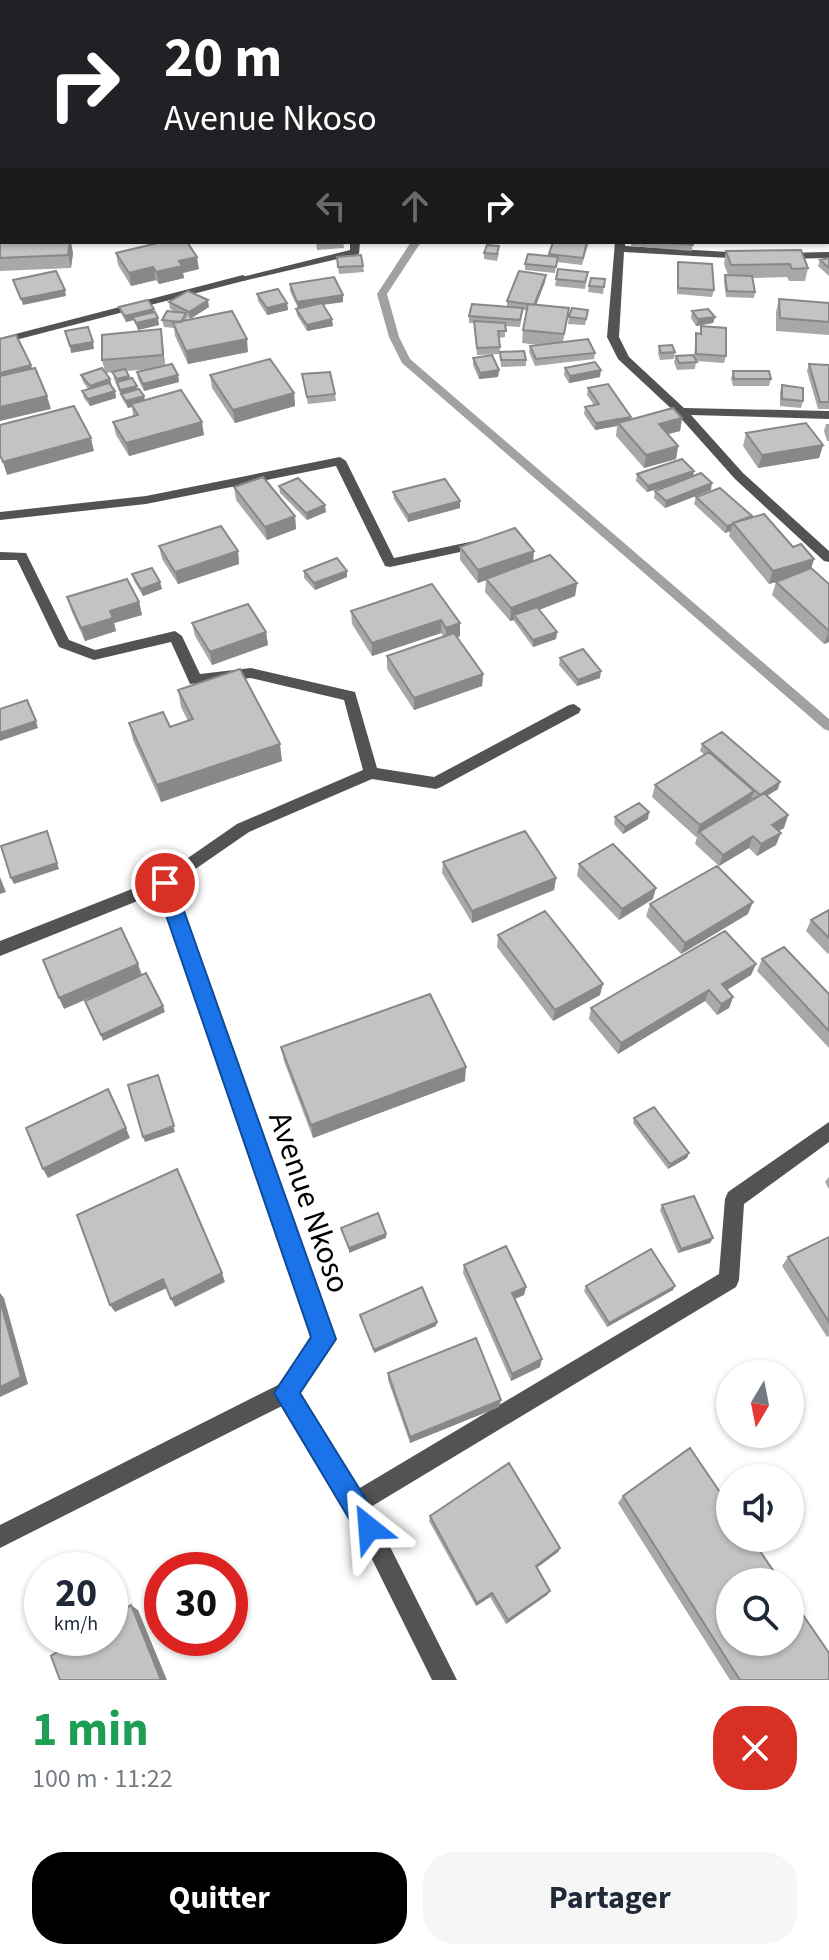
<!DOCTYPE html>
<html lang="fr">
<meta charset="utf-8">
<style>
:root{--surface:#fff;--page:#f6f6f7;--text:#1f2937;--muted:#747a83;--accent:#000}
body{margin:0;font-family:"Source Sans 3",sans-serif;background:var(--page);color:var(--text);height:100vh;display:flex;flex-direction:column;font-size:30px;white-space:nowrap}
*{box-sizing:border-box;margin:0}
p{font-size:26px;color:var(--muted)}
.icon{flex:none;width:44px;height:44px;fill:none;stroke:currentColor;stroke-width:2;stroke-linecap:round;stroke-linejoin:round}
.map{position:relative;height:1680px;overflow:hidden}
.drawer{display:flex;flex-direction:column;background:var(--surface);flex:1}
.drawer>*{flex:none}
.top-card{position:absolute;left:0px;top:0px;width:830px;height:244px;box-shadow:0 2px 6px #0004;background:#202124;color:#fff;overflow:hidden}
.needle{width:52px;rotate:190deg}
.tools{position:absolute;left:716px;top:1360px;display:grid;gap:16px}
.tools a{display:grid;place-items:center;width:88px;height:88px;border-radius:50%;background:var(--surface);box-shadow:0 2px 6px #0004;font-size:40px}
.speed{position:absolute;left:24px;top:1552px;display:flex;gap:16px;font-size:40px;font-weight:700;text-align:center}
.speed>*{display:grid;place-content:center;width:104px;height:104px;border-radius:50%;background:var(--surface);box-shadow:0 2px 6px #0004;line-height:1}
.speed small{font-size:20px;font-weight:400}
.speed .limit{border:12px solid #d22;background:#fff;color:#111}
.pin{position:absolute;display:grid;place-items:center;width:68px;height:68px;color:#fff;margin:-34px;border:4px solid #fff;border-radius:50%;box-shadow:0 2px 8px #0007}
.me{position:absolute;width:88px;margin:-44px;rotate:332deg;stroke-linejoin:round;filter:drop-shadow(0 0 6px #0008)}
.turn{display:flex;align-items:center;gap:28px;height:168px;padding:0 32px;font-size:36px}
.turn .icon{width:104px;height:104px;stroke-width:2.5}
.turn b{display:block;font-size:56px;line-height:68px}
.lanes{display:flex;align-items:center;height:76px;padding:0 32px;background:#0003;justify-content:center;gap:40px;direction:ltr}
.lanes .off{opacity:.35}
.round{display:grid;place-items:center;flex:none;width:84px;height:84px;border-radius:32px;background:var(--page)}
.overview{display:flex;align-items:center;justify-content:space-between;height:136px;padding:0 32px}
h1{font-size:48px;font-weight:700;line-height:60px;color:#1e9e55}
.button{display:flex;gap:16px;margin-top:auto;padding:16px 32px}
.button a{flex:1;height:92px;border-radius:32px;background:var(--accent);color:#fff;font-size:32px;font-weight:700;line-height:92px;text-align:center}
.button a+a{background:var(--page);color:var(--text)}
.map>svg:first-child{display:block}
</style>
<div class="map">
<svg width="829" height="1680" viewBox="0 0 829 1680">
<rect width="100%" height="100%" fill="#fff"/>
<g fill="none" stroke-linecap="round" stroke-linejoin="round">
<path fill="#a1a1a1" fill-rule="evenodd" d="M586,0H594L585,2Z
M411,242H421L387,294L399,337L410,359L829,719V731L824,729L402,363L389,337L377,294Z"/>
<path fill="#535353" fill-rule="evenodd" d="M350,242H360L359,254L243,281L238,278L350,250Z
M340,457L346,461L394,558L479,540L486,544L479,548L390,567L385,566L336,466L146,504L0,520V512L146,496Z
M0,552L26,553L69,640L95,650L175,631L182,636L200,674L251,668L355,692L377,768L434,777L569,705L574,704L581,709L579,713L441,787L436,789L372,779L249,832L165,890L159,888L157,883L159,878L237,824L363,770L344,700L251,678L190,684L171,642L94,660L59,647L17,560H0Z
M829,1122V1142L744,1204L739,1280L736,1287L364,1511L356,1514L348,1511L345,1503L348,1495L719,1274L725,1199L728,1192Z"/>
<path fill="#535353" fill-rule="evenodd" d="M434,0H443L433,2Z
M801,0H809V2H801Z
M0,134H2V140H0Z
M828,167H829V174H828Z
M0,232H2L0,242Z
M615,242H625V246L746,253L751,256L746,259L624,252L619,337L629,357L684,408L829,411V419L691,415L743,473L829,551V562L824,561L735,479L677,414L618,359L607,337Z
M829,252V258L781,259L776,256L781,253Z
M243,275L248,278L247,280L0,344V338Z
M165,876L171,878L173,883L334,1339L299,1393L364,1495L457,1680H432L348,1511L282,1406L0,1548V1525L278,1385L313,1337L160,892L0,956V941Z"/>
</g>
<path fill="#a8a8a8" d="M457,0H482L481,2Z
M666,0H691V1L666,2Z
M732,0H754L753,2Z
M0,161H2V197H0Z
M316,242H343L344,248L317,250Z
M589,242L582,265L557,262L555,273L525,270V264L549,256V254Z
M632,242H693L692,251L631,246Z
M0,243L73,253L71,268L0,271Z
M726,251L808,268L805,281H789L787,277L753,278L755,292L754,298L726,297L724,282L725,275H728L724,264Z
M116,253L199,269L183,273L184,278L159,284L156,280L131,286L118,265Z
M484,253H499L497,261L484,259Z
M337,257L363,266L364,272L339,274Z
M829,258V276L818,266L820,260Z
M678,262L714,290L712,297L677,294V268Z
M588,272L585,289L555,286L556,279Z
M605,279L603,294L588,292L589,286Z
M545,282L536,304L569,308L563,342L595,353L594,359L535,366L529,352L530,346L539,345L522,343L523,330L527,310H523L520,327L505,326V337L499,338L500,352L526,360V366L501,367L500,354L477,355L474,323H469V316L507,307V301Z
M290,284L343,295V302L323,305L333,326L307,331L297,315L296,309L298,308L290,291Z
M257,294L287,303L288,310L267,315L258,301Z
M779,299L829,303V335L776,331V312Z
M169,302L209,307L190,319L187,317V320L248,352L188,364L175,336L174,328L164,327L162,320L176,312L170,309Z
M119,307L154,312L159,325L138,330L134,320L126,322L121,313Z
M692,311L715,317L713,323L696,326L691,318Z
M569,317H587L585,325L568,324Z
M701,326L726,356L724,363L696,361L695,369L677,370L674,362L676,356L694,357L696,333L700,334Z
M161,329L165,365L178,375L179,382L144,391L138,379L137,372L150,369L126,371L129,379L144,396L145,400L204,435L129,456L116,435L113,422L133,416L132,407L128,408L123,400L114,379L113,372L106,373L111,386L115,391L116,398L90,406L84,398L82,391L89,390L83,382L81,375L105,372L102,360Z
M659,346L675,352L674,359L660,360L658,353Z
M473,358L499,370L498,377L479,379L473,365Z
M809,364L829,365V409H818L807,371Z
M565,368L600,377L569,383L564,375Z
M733,371L771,379L769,386H733L731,378Z
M302,374L335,394L336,401L308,404Z
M210,375L294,393L295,406L235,423L212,388Z
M782,385L803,401L801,408L780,406V392Z
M588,388L630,419L682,418L680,431L668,434L678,446L676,459L644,468L616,436L617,426L595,430L584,414L585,407L594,405L587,395Z
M826,424H829V441H827L824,431Z
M746,433L823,445L819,458L758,468L743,446Z
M637,474L693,476L711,490L665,508L654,498L655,491L680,482L647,492L636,481Z
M279,486L326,512L307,520L280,493Z
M234,487L295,516L296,529L267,540L236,500Z
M393,492L460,501V508L408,522L394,499Z
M696,497L752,516L793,547L814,559L811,568L829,584V642L824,644L772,595L776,582L781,580L769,584L729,536L730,531L725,533L694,504Z
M159,546L238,551L239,564L178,584L162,559Z
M460,547L533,561L577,583L575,596L539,610L557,632L556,639L533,647L514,621V620L510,621L485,592L486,580L478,583L460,560Z
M304,571H347V577L315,590L304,578Z
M132,574L162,589L143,596L134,581Z
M432,584L460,636L457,637L483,674L482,686L414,710L387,669V656L444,637L441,633L372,656L352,624L351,611Z
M67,597L139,602L142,615L114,623L116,631L85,641L71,610Z
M192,623L266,632L268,645L212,665L195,636Z
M560,658L600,678L577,686L559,665Z
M178,690L282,761L161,802L133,740L129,723L170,727L188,721L181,707Z
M702,744L778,789L767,796L788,815L784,828L778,831L776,845L757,856L749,848L719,866L695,844L697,837H696L652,797L655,785L705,755L700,751Z
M615,817L648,819L623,834L614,824Z
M443,862L556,878L554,890L472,923L442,873Z
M579,864L653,899L619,920L577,876Z
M650,904L748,914L681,954L646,916Z
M829,910V953L828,954L806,931L811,920Z
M498,935L600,995L553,1021L497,947Z
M762,959L829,994V1048L757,971Z
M756,964L751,975L727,990L733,997L729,1008L717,1015L705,1001L618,1054L589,1019L591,1008Z
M281,1047L465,1081L313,1138L284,1061Z
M634,1118L687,1158L668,1169L633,1123Z
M829,1177V1189L825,1182Z
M662,1205L713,1238L710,1243L678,1253L660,1210Z
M829,1237V1336L827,1337L782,1266L788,1257Z
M464,1265L526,1287L524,1295L514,1299L540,1367L511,1381L463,1273Z
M586,1286L673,1290L607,1327L584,1291Z
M388,1373L501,1400L499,1407L410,1443L388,1380Z
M623,1496L829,1680H730L618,1503Z
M430,1516L558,1552L537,1568L550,1591L547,1595L506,1624L490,1597L476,1606L429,1521Z"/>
<path fill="#888" d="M2,109V126L0,112Z
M71,242L73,253L71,268L68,255Z
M197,257L199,269L183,273L184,278L159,284L156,272L179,261Z
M153,267L156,280L131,286L129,273Z
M546,275L545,282L534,311V305Z
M65,290L66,296L23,305L21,299Z
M343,295V302L298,308L297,302Z
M208,300L209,307L190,319L189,312Z
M287,303L288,310L267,315V308Z
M154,309L155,315L133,317L134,320L126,322L125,316Z
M715,317L713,323L696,326L698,319Z
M158,318L159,325L138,330L136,323Z
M332,319L333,326L307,331V325Z
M161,329L163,342L165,368L163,355Z
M247,339L248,352L188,364L186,351Z
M93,342L94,349L71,353L70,346Z
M31,365L35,378L0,387V373Z
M499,370L498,377L479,379L480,373Z
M601,370L600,377L569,383L570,376Z
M178,375L179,382L144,391L143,384Z
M129,376L130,383L118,386L117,379Z
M110,379L112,386L91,392L90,386Z
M137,386L138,393L121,394L122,397L120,390Z
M115,391L116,398L90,406L88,399Z
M294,393L295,406L235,423L233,410Z
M47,396L51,409L0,421V407Z
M144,396L145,403L131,404L132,407L128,408L126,401Z
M631,417L630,423H618L617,426L595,430L596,423Z
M682,418L680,431L657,437L659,424Z
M202,422L204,435L129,456L126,443Z
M91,438L94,451L7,475L3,462Z
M823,445L819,458L758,468L762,455Z
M678,446L676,459L644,468L646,455Z
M694,471L693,478L647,492L648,486Z
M712,483L711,490L665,508L666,501Z
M460,501V508L408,522V515Z
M325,505L326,512L307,520L306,513Z
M295,516L296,529L267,540L265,527Z
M732,524L731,531L725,533L727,526Z
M238,551L239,564L178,584L175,572Z
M534,551L533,564L478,583V570Z
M814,559L810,572L769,584L773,571Z
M347,571V577L315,590L314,583Z
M160,582L162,589L143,596L141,589Z
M577,583L575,596L517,618L514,615V620L510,621L511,608Z
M139,602L142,615L114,623L116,631L85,641L81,628L110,611Z
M441,620V633L372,656V643Z
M460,623V636L446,641V628Z
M829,631V642L824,644Z
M266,632L268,645L212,665L210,652Z
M557,632L556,639L533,647V640Z
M601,671L600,678L577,686L578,680Z
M483,674L482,686L414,710V698Z
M36,721L38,728L0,741V733Z
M280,744L282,761L161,802L157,785Z
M780,782L778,789L758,801L760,795Z
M754,791L750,803L699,832L696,837L700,825Z
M649,812L648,819L623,834L625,827Z
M788,815L784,828L768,837L772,825Z
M47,831L59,869L14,884L11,878Z
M781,833L776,845L757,856L761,844Z
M753,836L749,848L719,866L723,855Z
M0,877L6,892L0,894Z
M556,878L554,890L472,923V911Z
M656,888L653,899L619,920L622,909Z
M753,902L748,914L681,954L685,943Z
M138,964L142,975L64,1009L59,998Z
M756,964L751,975L718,995L722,984Z
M603,984L600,995L553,1021L555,1010Z
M709,990L705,1001L618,1054L621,1043Z
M733,997L729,1008L717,1015L721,1004Z
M163,1006L165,1012L103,1041L101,1035Z
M466,1067L465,1081L313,1138L311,1125Z
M158,1075L175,1132L145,1142L143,1137Z
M126,1128L130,1138L48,1178L43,1169Z
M689,1153L687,1158L668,1169L670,1164Z
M386,1234V1238L349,1253V1248Z
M713,1238L710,1243L678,1253L681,1249Z
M222,1273L225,1282L175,1307L171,1299Z
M163,1279L167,1288L115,1312L110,1305Z
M675,1286L673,1290L607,1327L609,1323Z
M526,1287L524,1295L510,1301L512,1293Z
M0,1293L4,1298L28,1384L0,1397Z
M437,1322L436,1326L374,1353V1350Z
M542,1359L540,1367L511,1381L512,1374Z
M501,1400L499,1407L410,1443V1437Z
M560,1548L558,1552L533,1570L536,1566Z
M550,1591L547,1595L506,1624L508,1620Z
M492,1593L490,1597L476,1606L477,1603Z
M131,1605L138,1610L167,1680H161Z"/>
<path fill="#c3c3c3" stroke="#888" stroke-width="2" d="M485,0H503L502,2H484Z
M509,0H529L528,2H508Z
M641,0H661V2H640Z
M828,57H829V80L828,75Z
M828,87H829V112H828Z
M0,88H2V109L0,112Z
M0,161H2V184H0Z
M0,202L2,203V214L0,217Z
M32,242H70L68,255L0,258V243Z
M162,242H187L197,257L179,261L182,266L156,272L153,267L129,273L116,253Z
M553,242H587L583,258L549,254Z
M659,242H693V245Z
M487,245L499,246L497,254L484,253Z
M801,250L808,268L792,269L790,264L731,265L726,251Z
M528,254L558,257L556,267L525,264Z
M361,255L363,266L338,267L337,257Z
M829,258V268L820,260Z
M678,262L712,264L714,290L678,288Z
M558,269L588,272L585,282L556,279Z
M56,271L65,290L21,299L13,280Z
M519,271L546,275L534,305L507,301Z
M725,275L752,276L755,292L727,291Z
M334,277L343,295L297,302L290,284Z
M591,278L605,279L604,287L589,286Z
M278,289L287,303L267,308L257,294Z
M188,291L208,300L189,312L169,302Z
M779,299L829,303V322L780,318Z
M148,300L154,309L125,316L119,307Z
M322,303L332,319L307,325L296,309Z
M472,304L523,308L520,320L469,316Z
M528,304L569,308L564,334L523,330Z
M572,308L588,310L586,319L569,317Z
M708,309L715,317L698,319L692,311Z
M167,311L186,313L181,322L162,320Z
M232,311L247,339L186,351L173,323Z
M155,312L158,318L136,323L133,317Z
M474,321L505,323L506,331H498L500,347L477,348Z
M701,326L726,328V356L696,354V333L701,334Z
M88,327L93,342L70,346L65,331Z
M161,329L163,355L102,360V335Z
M16,335L31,365L0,373V339Z
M588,339L595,353L536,359L530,346Z
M672,345L675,352L661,353L659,346Z
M524,351L526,360H501L500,352Z
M492,355L499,370L480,373L473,358Z
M693,355L697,362L679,363L676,356Z
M270,359L294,393L233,410L210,375Z
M595,362L601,370L570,376L565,368Z
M172,364L178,375L143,384L137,372Z
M809,364L829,365V402H820Z
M35,368L47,396L0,407V376Z
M102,368L110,379L90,386L81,375Z
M125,369L129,376L117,379L112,372Z
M733,371H769L771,379H734Z
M330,372L335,394L307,397L302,374Z
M132,378L137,386L120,390L117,382Z
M109,383L115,391L88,399L82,391Z
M608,384L631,417L596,423L585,407L599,404L588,388Z
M782,385L803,388V401L782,399Z
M139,389L144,396L126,401L121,394Z
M181,390L202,422L126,443L113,422L138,415L131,404Z
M74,406L91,438L3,462L0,455V425Z
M673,408L682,418L659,424L678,446L646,455L618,423Z
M806,423L823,445L762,455L746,433Z
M682,459L694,471L648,486L637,474Z
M701,473L712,483L666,501L655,491Z
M263,477L295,516L265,527L234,487Z
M298,478L325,505L306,513L279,486Z
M445,479L460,501L408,515L393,492Z
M720,488L752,516L733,523L734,524L727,526L696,497Z
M764,514L793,547L801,544L814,559L773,571L733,523Z
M221,526L238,551L175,572L159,546Z
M515,528L534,551L478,570L460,547Z
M550,555L577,583L511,608L486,579Z
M337,558L347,571L314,583L304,571Z
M152,568L160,582L141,589L132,574Z
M811,568L829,584V631L776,582Z
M127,579L139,602L110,611L113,618L81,628L67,597Z
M432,584L460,623L446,628L441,620L372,643L351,611Z
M248,604L266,632L210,652L192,623Z
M537,607L557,632L533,640L514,615Z
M454,633L483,674L414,698L387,656Z
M583,649L601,671L578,680L560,658Z
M240,669L280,744L157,785L129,723L163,712L170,727L193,719L178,690Z
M27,700L36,721L0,733V709Z
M722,732L780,782L760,795L702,744Z
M709,752L754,791L700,825L655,785Z
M764,793L788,815L772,825L781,833L761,844L753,836L723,855L699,832Z
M639,803L649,812L625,827L615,817Z
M47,831L57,863L11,878L1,846Z
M525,831L556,878L472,911L443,862Z
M613,844L656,888L622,909L579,864Z
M717,866L753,902L685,943L650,904Z
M829,910V938L811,920Z
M545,911L603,984L555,1010L498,935Z
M121,928L138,964L59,998L43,960Z
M725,931L756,964L722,984L733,997L721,1004L709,990L621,1043L591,1008Z
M784,947L829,994V1031L762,959Z
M146,973L163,1006L101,1035L85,1001Z
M430,994L466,1067L311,1125L281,1047Z
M158,1075L174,1126L143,1137L128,1085Z
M108,1089L126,1128L43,1169L26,1128Z
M654,1107L689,1153L670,1164L634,1118Z
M177,1169L222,1273L171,1299L163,1279L110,1305L77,1215Z
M694,1196L713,1238L681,1249L662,1205Z
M378,1213L386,1234L349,1248L341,1228Z
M829,1237V1322L788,1257Z
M506,1246L526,1287L512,1293L542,1359L512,1374L464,1265Z
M651,1249L675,1286L609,1323L586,1286Z
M422,1287L437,1322L374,1350L360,1315Z
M0,1300L21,1377L0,1387Z
M476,1338L501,1400L410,1437L388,1373Z
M690,1448L730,1507V1538H751L781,1582H730V1642H790V1596L829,1653V1680H740L623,1496Z
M509,1463L560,1548L536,1566L550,1591L508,1620L492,1593L477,1603L430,1516Z
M131,1605L161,1680H60L51,1656L79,1638H110V1618Z"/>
<path fill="#1a73e8" stroke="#114b97" stroke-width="2" d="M165,875L171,877L174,883L336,1339L300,1393L378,1519L381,1528L378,1537L369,1541L360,1537L274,1393L311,1337L155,883L158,877Z"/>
<g text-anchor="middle" stroke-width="7" stroke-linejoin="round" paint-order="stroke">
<g font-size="32" fill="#000" stroke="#fff">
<text transform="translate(310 1202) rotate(71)" y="11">Avenue Nkoso</text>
</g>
</g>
</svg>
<div class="tools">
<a><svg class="needle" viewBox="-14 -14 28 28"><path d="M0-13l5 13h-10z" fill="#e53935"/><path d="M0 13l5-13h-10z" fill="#747a83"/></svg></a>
<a><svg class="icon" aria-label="sound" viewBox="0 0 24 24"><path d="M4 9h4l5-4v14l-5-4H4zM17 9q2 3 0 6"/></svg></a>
<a><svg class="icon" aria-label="search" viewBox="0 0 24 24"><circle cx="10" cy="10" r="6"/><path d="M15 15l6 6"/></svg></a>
</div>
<div class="speed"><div>20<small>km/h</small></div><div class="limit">30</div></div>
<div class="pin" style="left:165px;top:883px;background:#d93025"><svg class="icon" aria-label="arrive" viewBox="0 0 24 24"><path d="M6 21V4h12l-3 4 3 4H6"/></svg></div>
<svg class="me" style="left:369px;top:1528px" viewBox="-20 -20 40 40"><path d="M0-17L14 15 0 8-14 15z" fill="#1a73e8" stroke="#fff" stroke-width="4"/></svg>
<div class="top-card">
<div class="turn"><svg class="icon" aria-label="right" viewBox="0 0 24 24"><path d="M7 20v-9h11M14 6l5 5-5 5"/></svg><div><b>20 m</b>Avenue Nkoso</div></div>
<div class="lanes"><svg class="icon off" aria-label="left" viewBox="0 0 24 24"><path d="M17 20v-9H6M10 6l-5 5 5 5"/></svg><svg class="icon off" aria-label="ahead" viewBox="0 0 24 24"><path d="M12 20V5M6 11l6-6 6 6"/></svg><svg class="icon" aria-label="right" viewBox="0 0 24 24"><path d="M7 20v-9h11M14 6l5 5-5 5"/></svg></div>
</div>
</div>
<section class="drawer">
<div class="overview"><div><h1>1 min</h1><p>100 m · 11:22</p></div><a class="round" style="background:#d93025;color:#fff"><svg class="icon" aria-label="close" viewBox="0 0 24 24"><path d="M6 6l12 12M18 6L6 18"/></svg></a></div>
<div class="button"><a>Quitter</a><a>Partager</a></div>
</section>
